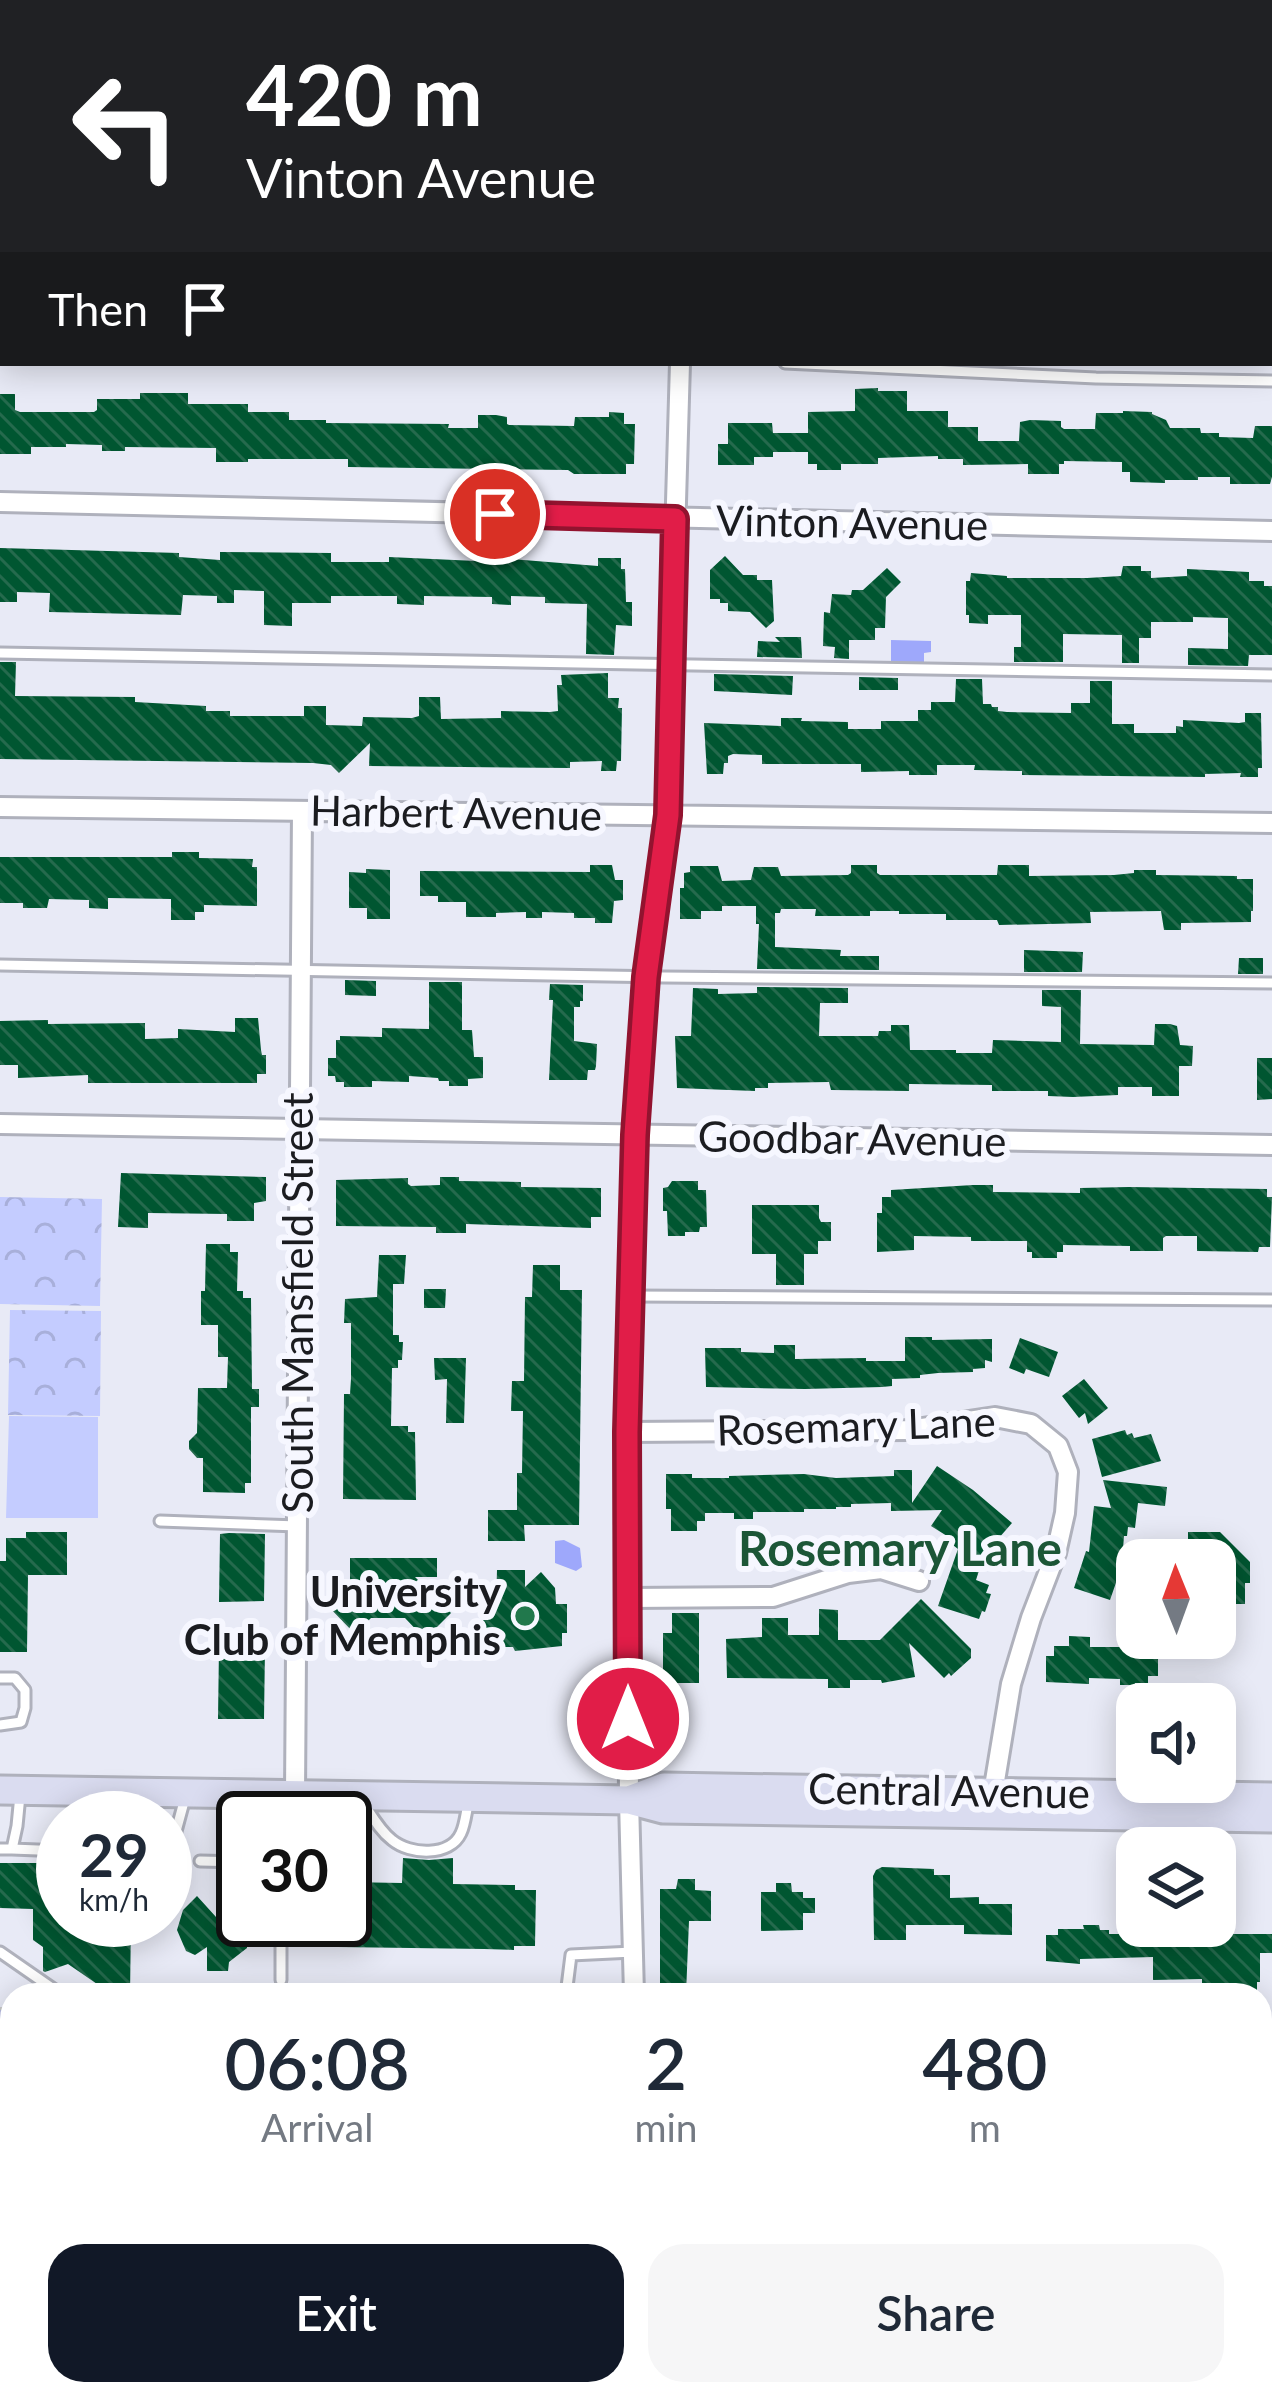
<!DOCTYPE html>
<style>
:root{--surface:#fff;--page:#f6f6f7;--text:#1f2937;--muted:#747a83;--accent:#111827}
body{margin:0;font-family:Lato,sans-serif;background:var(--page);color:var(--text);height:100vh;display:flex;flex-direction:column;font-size:45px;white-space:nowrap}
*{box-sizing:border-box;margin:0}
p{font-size:39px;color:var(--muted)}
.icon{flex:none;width:66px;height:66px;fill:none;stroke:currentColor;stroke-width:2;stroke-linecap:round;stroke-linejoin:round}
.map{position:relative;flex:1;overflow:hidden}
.side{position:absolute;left:0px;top:1983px;width:1272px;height:423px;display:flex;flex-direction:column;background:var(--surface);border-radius:36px 36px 0 0;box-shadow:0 6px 30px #0003}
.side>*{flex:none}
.top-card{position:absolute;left:0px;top:0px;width:1272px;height:366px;box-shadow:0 6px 30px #0003;background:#202124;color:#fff;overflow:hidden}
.needle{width:78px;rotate:359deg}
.controls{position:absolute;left:1116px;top:1539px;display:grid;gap:24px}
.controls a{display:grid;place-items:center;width:120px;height:120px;border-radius:24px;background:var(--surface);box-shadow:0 6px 30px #0003;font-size:60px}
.speed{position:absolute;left:36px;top:1791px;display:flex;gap:24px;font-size:60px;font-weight:700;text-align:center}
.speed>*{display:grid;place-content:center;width:156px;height:156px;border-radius:50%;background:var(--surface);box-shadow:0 6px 30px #0003;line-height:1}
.speed small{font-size:30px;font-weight:400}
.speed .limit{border:6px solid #111;border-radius:18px;background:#fff;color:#111}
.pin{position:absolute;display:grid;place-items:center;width:102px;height:102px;color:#fff;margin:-51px;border:6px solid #fff;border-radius:50%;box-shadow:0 3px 12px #0007}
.me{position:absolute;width:132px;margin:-66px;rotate:0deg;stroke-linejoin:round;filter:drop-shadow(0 0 9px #0008)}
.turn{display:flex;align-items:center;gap:42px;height:252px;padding:0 48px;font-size:54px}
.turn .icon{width:156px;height:156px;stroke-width:2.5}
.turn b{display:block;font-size:84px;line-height:102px}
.then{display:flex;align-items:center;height:114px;padding:0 48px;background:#0003;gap:24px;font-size:45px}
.eta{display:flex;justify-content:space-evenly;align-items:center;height:204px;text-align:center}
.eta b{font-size:72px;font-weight:600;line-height:84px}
.cta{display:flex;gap:24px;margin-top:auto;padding:24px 48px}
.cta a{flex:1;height:138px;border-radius:36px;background:var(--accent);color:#fff;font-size:48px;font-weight:600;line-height:138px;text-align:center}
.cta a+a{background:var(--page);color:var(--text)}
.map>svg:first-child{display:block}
</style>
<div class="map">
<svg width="1272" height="2405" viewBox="0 0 1272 2405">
<defs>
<pattern id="park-crowns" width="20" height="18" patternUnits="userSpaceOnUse" patternTransform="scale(3)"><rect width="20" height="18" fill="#c4ccff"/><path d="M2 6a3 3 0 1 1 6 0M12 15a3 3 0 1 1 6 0" fill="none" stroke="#a8afda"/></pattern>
<pattern id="building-back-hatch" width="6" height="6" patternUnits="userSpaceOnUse" patternTransform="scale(3)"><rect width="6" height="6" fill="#005631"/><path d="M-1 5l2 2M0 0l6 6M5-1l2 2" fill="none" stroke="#256a4d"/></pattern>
</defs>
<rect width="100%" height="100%" fill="#e8eaf6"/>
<path fill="#d9ddf0" d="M1260,2145L1272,2146V2405H453V2398L458,2394H1260Z"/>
<path fill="#c4ccff" d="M9,1416L98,1417V1518H6Z"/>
<path fill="url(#park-crowns)" d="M0,1197L102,1199L100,1306L0,1304Z
M10,1310L101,1311L100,1416L8,1415Z"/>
<path fill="#9ea8fb" d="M891,640L931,641V652L924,653V662H891Z
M564,1540L580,1548L582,1567L576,1571L555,1563V1541Z"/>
<path fill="url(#building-back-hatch)" d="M878,388V391H907V411H948V427H978V441H1019L1020,422L1030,420L1061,421V427L1064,429H1095L1096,413H1123V411L1152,412V414L1166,420L1170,428H1200L1201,433H1219V437L1253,438L1255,426H1272V477L1270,484H1230V477H1198V480H1165V483L1130,482V472H1122V462L1064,461V464H1059V474H1028V464L963,465V459H938V456L878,458V464H841V470H817V464H808V452H773V457H754V465H718V444H728V423H772L773,433H808V412L855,411V389Z
M140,393H188V404H248V412H289V420H326V423L449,424L448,428H478V415H496L507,417V424L509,425L574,426L575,417H609V412L624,413V424H635L634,464H626V474H574L568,470L348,467V459H248V462H216V448L125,447V451H102V445L66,444V447H31V454H0V394H15V410L20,412H94L97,410V399H140Z
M0,548L179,553V557L220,560V552L331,553V562H389V557L498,562V558L598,566V558H621V569H625L626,602H632V626L616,625L614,655L586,654L587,604L545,603V597L511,596V605L492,604V597L424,596V605L397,604V596H331V603H292V626L264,625V591L234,590V603H217V596L183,595L181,615L49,612L50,593L17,592V602H0Z
M725,556L743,575H757V580H772L774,621L766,628L750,612L728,611V603H720V599H710V570Z
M1123,566H1141V571H1151V578L1187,576V569L1249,572V581H1264V586H1272V655H1249L1248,666L1188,665V648L1228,649V618L1193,617V622H1151V638H1139V663H1122V635L1063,634V662H1014V647H1021V615H988V624L969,623V615H966V581H970L971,573L1007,576V578H1087L1121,576Z
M887,568L901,582L886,597L885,628H875V640H849V659L834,658L835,647L823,646L824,612L830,613L832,594L851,595L852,590H863Z
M775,637H801L802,658L757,657L758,641L780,642Z
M0,662H16L15,696L135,697V702L206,706V711H230V716H304V706H326V725L362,726L363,717L412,718L419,716V697H440L441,719L501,718V711L550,712L558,711L557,685H562L561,675L608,673V698H619L618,708H622L621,761H617L616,771H601L602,761L570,762V768L369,766L370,743L339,773L331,765L313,763L0,759Z
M714,674L793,676L792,695L714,691Z
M859,677L898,678V690H859Z
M956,679H982L983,704H991L992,707H998V711L1007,712L1071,713V703H1090V681H1112V724H1134V733H1176V726L1183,727V720L1239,723L1245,722V713H1261L1262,768H1258V777H1240L1241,773L1205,774V777L1022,775V771L974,770L975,765H937V775H909V771L861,772V764H762V755L733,754L728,756V763H724L723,774H707L704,723L781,726V718H802L801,721L848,722V729H881V721H918V710H931V702H955Z
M172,852H199V858L253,859L252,867H257V906L204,905V912H195V920H171V899L108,898V909L89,908V900L49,899L47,908H23V903H0V857H172Z
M590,865H612L615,880H623V900L614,901L612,923H595V918H574V913L542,912V918H526V912L496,913V917H466V902H438V896H420V871L590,872Z
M851,865H877V873L880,875H997L998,865H1029V876L1114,875L1134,873V870H1156V875L1237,876V879H1253V911H1251V922L1181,923V930H1164L1161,911L1090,912L1091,923L999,925L997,920H946V914H899V911H870V916H815L816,909H781L780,913H775V947L841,950L840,956H879V970L757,969L759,924H756V906H722V911H701V919H680V888H684V873L690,872V866H718L722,881L751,880L754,867H778L781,876L848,875L851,873Z
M366,869L390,870V919H367V908H349V872L366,873Z
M1024,950L1083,952L1082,972H1024Z
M1239,958H1263V974H1238Z
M345,980L376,981V996L345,995Z
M429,982H462V1030H472L474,1057H483V1078L468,1079V1086H449V1081H439L438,1078L409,1076V1082L372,1081V1087H344V1082H336L335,1076H328V1058H336V1040H340V1036L382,1037V1028L429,1029Z
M550,984L583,985V1001H580V1007H574V1041L597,1044L596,1066L595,1070H588L587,1080H549L553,1000H549Z
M757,987L848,988V1003H820L819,1036H878L879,1031H891V1025H909L910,1050H956V1053H992L993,1040L1061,1042V1007L1042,1006V990H1081L1080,1044L1154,1045L1155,1024H1170L1177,1026L1180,1045L1193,1046L1192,1066H1179V1096H1152V1087H1118V1095L1073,1097L1048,1096V1091H992V1085L909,1084V1091L831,1090L829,1082L768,1083V1088H755V1091L677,1088L675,1036H691L693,988L718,989V994L757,993Z
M235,1018H258L261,1050L262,1055H266V1074H257V1083H88V1075L18,1078V1065H0V1021L48,1020V1024L145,1023V1039L178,1038V1029L235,1032Z
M1257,1058H1272V1099L1257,1100Z
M121,1173L266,1177V1201L254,1203V1221H227V1214L148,1213V1228L118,1227Z
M440,1177H459V1181L521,1182V1187L601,1188V1217H591V1228L466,1224V1233H436V1227L336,1226V1180L408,1178V1184L411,1186L440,1185Z
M672,1181H698V1190H706L707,1227H700L699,1232H685V1236H668L667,1211H663V1188L668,1187Z
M973,1185H993V1192L1080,1193V1188L1129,1187L1267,1189V1197H1272L1270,1247H1259L1258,1252L1197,1251V1236H1166L1163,1238V1251H1130V1246L1063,1245V1252H1057V1258H1032V1252H1027V1241H971V1237L914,1236V1250L877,1252V1213H882V1197H891V1190Z
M752,1205H819V1218L821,1222H831V1241H818V1254H804V1285H776V1254H752Z
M206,1244H230V1252H238L237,1291H243V1298H251L252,1389H259V1407H251V1483H245V1493L203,1492V1458H197L189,1449V1441L197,1433L198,1388H227L228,1357H218V1325H201V1291H205Z
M379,1255H406L404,1284H393V1335H399V1342H403L402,1360H398V1368H392L391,1426H408V1432H415L416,1500L343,1499L344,1394H350L351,1379V1323H344L345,1299L377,1297Z
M533,1265H560V1290H582L579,1525H524L525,1541H488V1510H517V1473H522L523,1411H511L512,1381H524L525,1297H532Z
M424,1289H446L445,1308H424Z
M905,1337H932V1340L992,1339V1362L985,1360V1368L973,1369V1372L938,1373L920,1375V1378L892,1379V1386L882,1387L805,1389L706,1387L705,1348H741V1352L774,1353V1345H795V1359L866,1358V1361H905Z
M1020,1338L1058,1352L1049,1377L1026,1369L1024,1374L1009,1368Z
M434,1358H466L464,1423H446L447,1379L435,1380Z
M1084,1379L1108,1408L1088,1424L1085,1413L1079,1418L1062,1396Z
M1125,1430L1127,1435L1132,1433L1134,1438L1151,1434L1161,1461L1102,1477L1092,1439Z
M937,1466L973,1490L1012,1523L984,1555L976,1580L989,1585L986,1593L991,1594L985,1612L982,1611L979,1619L938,1606L958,1549L945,1539L947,1536L931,1526L942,1510L891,1511V1503L851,1504V1507H836V1509H804V1512H753V1519H734V1513H705V1521H697V1531H671V1509H666V1474H692V1478H729V1476L804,1474L836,1478L894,1476V1470H912V1503Z
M1103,1480L1167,1487L1165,1506L1138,1503L1135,1528L1128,1527L1127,1536H1124L1121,1575L1119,1574L1110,1600L1074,1588L1086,1551L1089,1552L1094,1506L1111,1508Z
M26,1532H67V1575H28L27,1652H0V1561H6V1538H26Z
M1188,1532H1220L1250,1562V1583H1245V1604H1215V1560H1188Z
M229,1533L265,1534L264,1601L219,1602L220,1534Z
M350,1558H437V1577H415L451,1613L425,1639L405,1618H371L355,1634L326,1604L350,1581Z
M497,1570H525V1587L541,1572L555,1588L556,1604H567V1633H562V1646L515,1651L513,1647H498L496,1629H483V1604H496Z
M921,1599L971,1649V1658L951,1676L949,1673L944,1678L909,1643L915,1677L882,1683L881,1680H850V1688H828V1679L727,1678L726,1639L762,1637V1618H788V1635H819V1609L838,1610V1640H880Z
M672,1613H699V1683H663V1633H672Z
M1069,1636L1090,1637V1647H1147V1650H1158V1676H1148V1683H1135V1685H1120V1679L1089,1678V1684L1046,1682V1656H1054V1646H1069Z
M219,1647L265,1648L264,1719H218Z
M403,1858L429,1860L453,1858V1884L515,1885V1890H536L535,1946H514V1950L484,1949L338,1947V1944L328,1942V1920H345V1882L402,1883Z
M0,1863H63V1920H131L130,1995H113L68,1964L45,1972L43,1971V1947L33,1940V1909L0,1908Z
M882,1867L934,1869V1875H950V1898L979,1897V1904H1012V1935L964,1934V1925H906V1940H874L873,1876L876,1870Z
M678,1879H695V1890L711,1891V1921H689L686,1994H660V1889H676Z
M776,1883H791L792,1892H803V1898H815V1913H803V1930L761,1931V1892H776Z
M217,1895L239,1896V1933H247V1948L229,1962L228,1971H207V1947L195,1955L186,1951L177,1930L183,1910L197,1896L216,1917Z
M1083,1925H1099L1100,1930H1109V1934H1153V1926H1178L1179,1933L1194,1934H1272V1953H1260V1982H1257V1995H1202V1979L1153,1980V1957L1080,1959V1964L1046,1961V1935H1058V1929H1084Z"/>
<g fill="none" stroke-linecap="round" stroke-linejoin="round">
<defs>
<path id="service" d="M0,47H3
M1269,79H1272
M0,344H3
M785,363L1096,378L1272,381
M0,653L1272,675
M0,965L664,977L1272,983
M632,1296L1272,1300
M160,1521L298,1526
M0,1678H15L25,1690V1708L21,1722L0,1725
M362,1801C371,1814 379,1830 392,1840C410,1855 450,1857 461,1833C465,1825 466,1813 468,1804
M165,1843L175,1835L185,1798
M0,1849H12L17,1826L20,1795
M12,1849L63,1851
M200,1861L243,1862
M0,1952L62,1995
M281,1980V1920
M566,1995L571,1955L633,1952
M0,2058L12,2039
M0,2084L12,2091
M1260,2162H1272
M0,2273L12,2274
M1260,2297H1272
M1260,2357H1272
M1202,2394V2405
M859,2405L863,2394"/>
<path id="minor" d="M679,3V0
M0,199H3
M1269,230H1272
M0,502L1272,531
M0,807L1272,823
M0,1124L1272,1145
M627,1432L909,1430L995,1417L1031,1424L1058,1446L1068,1472L1065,1513L1056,1553L1031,1618L1011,1684L992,1799
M628,1598L773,1597L848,1573L881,1569L919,1581
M295,1795L302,811
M634,1995L629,1800L627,1432L635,1135L646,977L667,815L680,363
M630,2394L631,2405
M423,2405V2394"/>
<path id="secondary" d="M0,1790L629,1800L663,1809L1272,1818
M629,1800L664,1787L1272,1797"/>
<path id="primary" d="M0,2025L12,2033
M538,2394L554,2405"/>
</defs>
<use href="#service" stroke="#afb1bc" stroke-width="15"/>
<use href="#minor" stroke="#afb1bc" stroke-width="24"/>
<use href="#secondary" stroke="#afb1bc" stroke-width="33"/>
<use href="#primary" stroke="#c8c9c9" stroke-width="36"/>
<use href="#service" stroke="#fff" stroke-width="9"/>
<use href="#minor" stroke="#fff" stroke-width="18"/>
<use href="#secondary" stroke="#dadcf0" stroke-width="27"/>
<use href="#primary" stroke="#b5b9e1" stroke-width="30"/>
</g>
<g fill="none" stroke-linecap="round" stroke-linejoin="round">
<defs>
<path id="route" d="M495,514L675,519L668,815L646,977L635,1135L627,1432L628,1719"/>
</defs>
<use href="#route" stroke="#92132f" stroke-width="30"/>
<use href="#route" stroke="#e11d48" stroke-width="21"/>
</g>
<circle fill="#21784c" stroke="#f6f7ff" stroke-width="4.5" cx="525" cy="1616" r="12"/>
<g text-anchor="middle" stroke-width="12" stroke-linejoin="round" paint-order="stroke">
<g font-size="42" fill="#1b1c20" stroke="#f6f7ff">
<text transform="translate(852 523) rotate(1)" y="15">Vinton Avenue</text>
<text transform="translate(456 813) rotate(1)" y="15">Harbert Avenue</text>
<text transform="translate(852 1139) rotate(1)" y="15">Goodbar Avenue</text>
<text transform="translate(298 1303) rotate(-90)" y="15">South Mansfield Street</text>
<text transform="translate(856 1426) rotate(-2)" y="15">Rosemary Lane</text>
<text transform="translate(949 1791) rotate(1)" y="15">Central Avenue</text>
</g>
<g font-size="42" font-weight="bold" fill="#1b1c20" stroke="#f6f7ff" text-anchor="end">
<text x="501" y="1607">University<tspan x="501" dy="48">Club of Memphis</tspan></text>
</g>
<g font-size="48" font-weight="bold" fill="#1c5637" stroke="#f6f7ff">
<text x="900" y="1566">Rosemary Lane</text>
</g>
</g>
</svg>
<div class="controls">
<a><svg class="needle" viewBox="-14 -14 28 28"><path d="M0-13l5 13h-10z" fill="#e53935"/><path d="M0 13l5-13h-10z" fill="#747a83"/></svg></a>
<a><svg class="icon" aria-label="sound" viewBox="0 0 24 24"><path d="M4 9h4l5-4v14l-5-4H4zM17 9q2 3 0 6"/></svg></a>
<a><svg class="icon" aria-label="layers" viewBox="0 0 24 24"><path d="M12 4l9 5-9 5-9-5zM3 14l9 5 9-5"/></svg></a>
</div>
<div class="speed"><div>29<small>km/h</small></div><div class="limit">30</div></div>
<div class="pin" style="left:495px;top:514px;background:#d93025"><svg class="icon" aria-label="arrive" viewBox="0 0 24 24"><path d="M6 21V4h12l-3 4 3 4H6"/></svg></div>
<svg class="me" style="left:628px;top:1719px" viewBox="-20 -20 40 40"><circle r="17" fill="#e11d48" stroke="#fff" stroke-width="3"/><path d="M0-11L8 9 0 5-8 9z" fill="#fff"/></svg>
<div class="top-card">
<div class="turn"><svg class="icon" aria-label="left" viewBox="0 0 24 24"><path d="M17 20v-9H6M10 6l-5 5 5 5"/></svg><div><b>420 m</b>Vinton Avenue</div></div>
<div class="then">Then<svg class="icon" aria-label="arrive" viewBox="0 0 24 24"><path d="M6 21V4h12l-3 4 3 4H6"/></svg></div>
</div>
<section class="side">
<div class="eta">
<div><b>06:08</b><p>Arrival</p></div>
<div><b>2</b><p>min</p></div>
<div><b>480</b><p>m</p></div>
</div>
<div class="cta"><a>Exit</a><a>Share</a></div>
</section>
</div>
